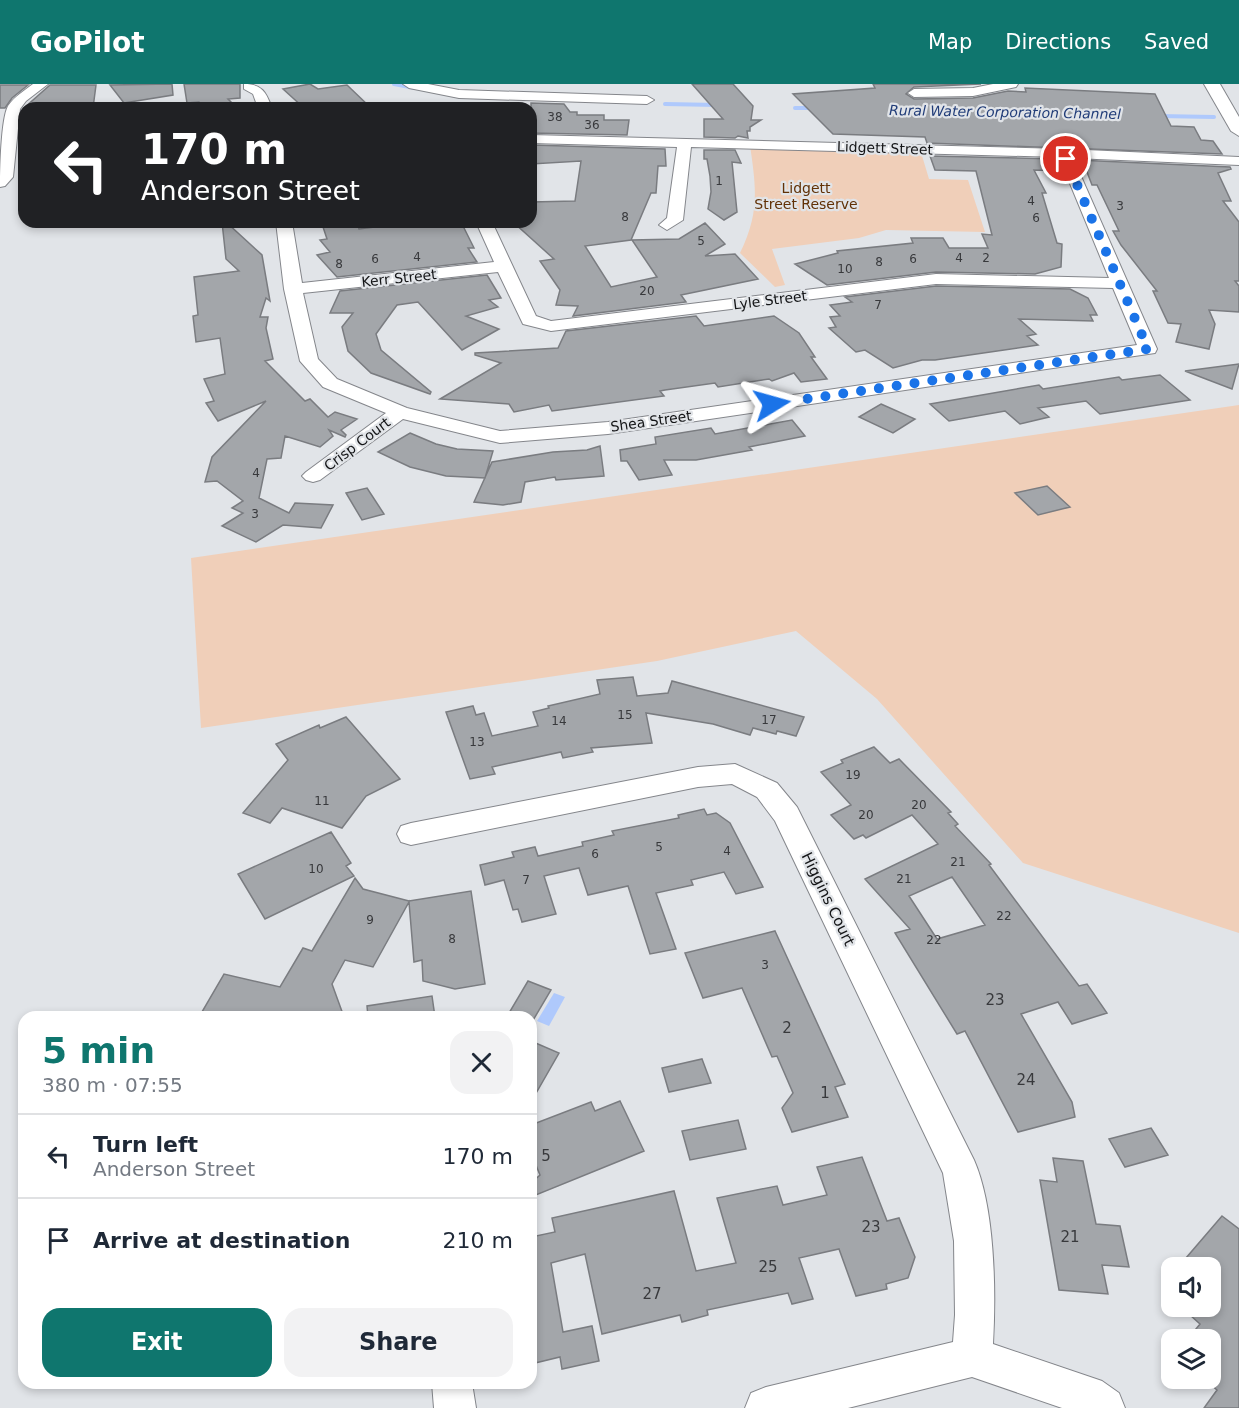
<!DOCTYPE html>
<meta charset="utf-8">
<style>
:root{--surface:#fff;--page:#f2f2f3;--text:#1f2937;--muted:#747a83;--line:#e0e1e3;--accent:#0f766e}
body{margin:0;font-family:"DejaVu Sans",sans-serif;background:var(--page);color:var(--text);height:100vh;display:flex;flex-direction:column;font-size:22px;white-space:nowrap}
*{box-sizing:border-box;margin:0}
p{font-size:20px;color:var(--muted)}
.icon{flex:none;width:33px;height:33px;fill:none;stroke:currentColor;stroke-width:2;stroke-linecap:round;stroke-linejoin:round}
.map{position:relative;flex:1;overflow:hidden}
.drawer{position:absolute;left:18px;top:927px;width:519px;height:378px;display:flex;flex-direction:column;background:var(--surface);border-radius:18px;box-shadow:0 3px 9px #0003}
.drawer>*{flex:none}
.top-card{position:absolute;left:18px;top:18px;width:519px;height:126px;border-radius:18px;box-shadow:0 3px 9px #0003;background:#202124;color:#fff;overflow:hidden}
.fabs{position:absolute;left:1161px;top:1173px;display:grid;gap:12px}
.fabs a{display:grid;place-items:center;width:60px;height:60px;border-radius:12px;background:var(--surface);box-shadow:0 3px 9px #0003;font-size:30px}
.pin{position:absolute;display:grid;place-items:center;width:51px;height:51px;color:#fff;margin:-26px;border:3px solid #fff;border-radius:50%;box-shadow:0 2px 6px #0007}
.me{position:absolute;width:66px;margin:-33px;rotate:82deg;stroke-linejoin:round;filter:drop-shadow(0 0 4px #0008)}
.turn{display:flex;align-items:center;gap:21px;height:126px;padding:0 24px;font-size:27px}
.turn .icon{width:78px;height:78px;stroke-width:2.5}
.turn b{display:block;font-size:42px;line-height:51px}
.round{display:grid;place-items:center;flex:none;width:63px;height:63px;border-radius:18px;background:var(--page)}
.overview{display:flex;align-items:center;justify-content:space-between;height:102px;padding:0 24px}
h1{font-size:36px;font-weight:700;line-height:45px;color:var(--accent)}
.primary-button{display:flex;gap:12px;margin-top:auto;padding:12px 24px}
.primary-button a{flex:1;height:69px;border-radius:18px;background:var(--accent);color:#fff;font-size:24px;font-weight:700;line-height:69px;text-align:center}
.primary-button a+a{background:var(--page);color:var(--text)}
ul{padding:0;list-style:none}
li{display:flex;align-items:center;gap:18px;height:84px;padding:0 24px;border-top:2px solid var(--line)}
li div{flex:1}
li b{display:block;font-size:22px}
li em{font-style:normal}
header{display:flex;align-items:center;gap:36px;box-sizing:border-box;height:84px;padding:0 30px;background:var(--accent);color:#fff}
header strong{font-size:28px}
nav{display:flex;gap:33px;margin-inline-start:auto;font-size:21px}
.map>svg:first-child{display:block}
</style>
<header>
<strong>GoPilot</strong>
<nav><a>Map</a><a>Directions</a><a>Saved</a></nav>
</header>
<div class="map">
<svg width="1239" height="1324" viewBox="0 0 1239 1324">
<rect width="100%" height="100%" fill="#e1e4e8"/>
<path fill="#f0cfb9" d="M750,61L920,65L929,95L968,96L985,148L886,146L859,154L772,165L785,201L775,203L740,169C760,128 756,104 750,61Z
M1239,321V849L1023,779L877,615L796,547L657,577L201,644L191,474Z"/>
<path fill="#afc9fc" d="M554,909L565,913L549,942L537,937Z"/>
<g fill="none" stroke-linecap="round" stroke-linejoin="round">
<path stroke="#afc9fc" stroke-width="4" d="M394,0L415,4
M665,20L718,21
M795,24H815
M1159,32L1214,33"/>
</g>
<path fill="#a3a6aa" stroke="#7a7c80" stroke-width="1.5" fill-rule="evenodd" d="M172,0L173,11L124,19L110,1Z
M184,0H240V14L228,15L231,18L203,23L199,18L187,19Z
M310,0L318,5L347,1L371,24H304L283,5Z
M692,0H733L753,22L751,36H761L750,43V47H747L748,54L738,52L735,54L704,53V35H723Z
M873,0H981L914,3L906,10L914,15L973,14L1008,7L1026,8L1025,4L1155,10L1171,42L1194,43L1201,56L1213,57L1222,70L927,59L925,53L833,50L793,10L875,4Z
M0,1H28L12,14L5,24H0Z
M50,1H96L93,24H24Z
M531,19L564,20L570,28H577V31H604V36H629L627,51L531,49Z
M531,61L665,65L666,82H658L656,109H651L631,156L585,162L611,203L657,193L632,156L679,155L705,139L725,160L705,172L735,170L758,195L681,211L686,218L573,232L578,222L556,221L560,206L540,177L554,175L513,138H531V118L575,117L581,77L531,80Z
M704,66H735L741,79L732,78L737,128L724,136L708,125L711,108L710,92L707,75H704Z
M930,72L1057,75L1062,87L1034,86L1046,109H1042L1057,159L1062,160L1061,183L1035,190L936,188L827,201L795,180L838,169L837,167L913,159L911,154H943L949,164H988L982,150L992,151L976,87L935,86Z
M1077,76L1230,83L1231,85L1218,89L1231,117H1223L1239,138V197H1235L1239,202V228L1209,226L1215,240L1209,265L1176,258L1181,240L1168,239L1153,207H1157L1121,161L1113,147H1119L1097,101H1092L1087,88L1081,87Z
M222,138H226L262,171L270,217L266,214L260,233H268L266,244L273,275L265,277L305,317L310,315L328,333L335,328L357,335L341,346L346,351L345,353L329,346L333,352L320,363L285,352L281,374L267,375L259,414L289,429L295,419L333,421L321,444L283,441L256,458L222,442L243,429L232,424L243,417L217,397L205,398L212,373L266,317L218,337L206,319L214,317L204,295L225,290L220,254L196,258L193,232L198,231L194,193L239,187L226,175Z
M339,138H357L359,145L408,139L409,143L461,138L474,164H468L477,178L337,193L317,171L330,168L320,156L327,155L322,140Z
M487,191L501,214L489,216L498,223L466,232L499,245L462,266L418,218L397,221L376,250L381,266L431,308L430,310L371,289L348,267L342,243L353,229H330L340,207Z
M936,202L1070,205L1088,214L1097,231H1090L1093,237L1019,235L1036,250L1027,252L1038,261L935,276H922L893,284L865,266L856,268L829,244L836,243L830,233L840,232L830,221L852,218L845,213Z
M696,232L704,242L774,232L799,249L815,273H811L827,295L801,298L794,289L772,297L769,295L718,303L715,299L665,306L660,307L664,312L552,327L549,321L514,328L509,320L440,315L501,279L475,271V269L558,264L566,247Z
M1239,280L1232,305L1185,287Z
M1160,291L1190,316L1100,330L1086,317L1038,324L1049,333L1020,340L1005,327L949,337L930,320L1039,301L1043,305L1119,293L1122,296Z
M881,320L915,335L893,349L859,333Z
M792,336L805,352L749,363L752,366L696,376H664L672,391L639,396L627,377H621L620,366L656,360L655,353L711,344L715,350Z
M410,349L436,360L457,365L493,367L485,394L446,392L410,383L378,368Z
M600,362L604,392L556,396L555,393L525,398L521,418L503,421L474,418L492,378L553,368L587,366Z
M1047,402L1070,423L1038,431L1015,409Z
M367,404L384,430L362,436L346,409Z
M633,593L637,612L668,609L672,597L804,633L796,652L777,647L776,650L753,644L750,651L713,640L646,629L652,659L591,664L593,668L563,674L561,668L492,683L495,690L470,695L446,628L473,622L476,631L484,629L492,652L538,642L533,628L549,624L548,622L600,610L597,596Z
M346,633L400,695L366,712L342,744L282,724L270,739L243,729L288,676L276,660L319,641L320,644Z
M874,663L890,679L899,675L951,728L948,729L958,740L955,742L991,780L989,781L1079,902L1087,900L1107,929L1072,940L1058,918L1021,930L1072,1018L1075,1033L1018,1048L965,947L957,950L895,849L910,845L865,795L938,760L912,731L866,754L863,751L854,755L831,731L851,721L821,688L843,679L841,676ZM952,793L985,841L937,855L909,812Z
M704,725L707,731L716,729L730,739L763,803L736,810L724,788L691,796L693,801L656,809L676,865L650,870L628,802L588,811L579,784L544,792L556,830L522,838L518,825L513,826L504,796L485,801L480,781L514,773L512,768L535,763L538,772L583,762L582,758L614,751L612,747L679,734L678,731Z
M331,748L351,779L346,782L354,792L265,835L238,790Z
M355,794L363,805L409,817L471,807L485,900L455,905L423,897L422,876L414,878L409,818L373,883L345,876L332,900L344,933H199L224,890L280,903L303,864L312,867Z
M775,847L845,1000L835,1003L848,1033L792,1048L782,1024L793,1009L777,972L772,973L742,904L703,914L685,869Z
M528,897L551,906L532,938L531,933H519L509,929Z
M432,912L435,933H368L367,922Z
M531,957L559,969L531,1018Z
M702,975L711,999L669,1008L662,984Z
M620,1017L644,1067L531,1113V1099L540,1091L531,1069V1041L591,1018L595,1027Z
M738,1036L746,1065L690,1076L682,1047Z
M1151,1044L1168,1071L1125,1083L1109,1055Z
M862,1073L887,1137L899,1134L915,1173L908,1194L886,1200L887,1205L856,1212L839,1165L799,1174L813,1215L792,1220L788,1209L707,1226L708,1231L682,1238L680,1231L602,1250L585,1170L551,1179L563,1248L592,1242L599,1277L562,1285L560,1273L531,1280V1153L555,1148L552,1134L674,1107L696,1187L736,1179L717,1114L777,1102L783,1121L827,1111L817,1083Z
M1053,1074L1083,1077L1096,1140L1120,1142L1129,1183L1102,1181L1108,1210L1059,1206L1040,1096L1057,1098Z
M1222,1132L1239,1145V1324H1204L1217,1306L1210,1300V1256H1187L1200,1240L1180,1222H1210V1184H1198L1186,1174Z"/>
<g fill="none" stroke-linecap="round" stroke-linejoin="round">
<defs>
<path id="minor" d="M33,0H48L26,17L20,25L13,93L5,102L0,103C0,87 1,35 8,22C15,12 24,7 33,0Z
M244,0C262,0 266,8 272,24H258L253,10L244,5Z
M403,0H428L459,6L647,12L654,16L647,20L459,14L409,4Z
M993,0H1018L1016,3L973,12L914,13L908,9L914,5L973,4Z
M531,51L1064,65L1239,73V81L1073,74L1157,265L1155,269L608,350L500,359L403,335L320,396L313,398L306,396L302,392L306,388L386,329L323,303L300,277L284,205L276,138H292L302,199L494,178L476,138H492L536,232L551,237L936,190L1109,194L1059,73L691,63L683,136L667,146L659,141L667,134L677,63L531,59ZM498,188L523,240L551,247L936,200L1113,204L1137,261L608,338L500,347L407,324L337,295L318,275L303,209Z
M735,680L777,699L797,723L974,1076C995,1124 996,1207 993,1260L1102,1297L1119,1309L1125,1324H1062L972,1293L848,1324H745L751,1309L766,1303L953,1258L955,1231L954,1157L943,1089L775,737L757,713L732,700L698,703L411,761L401,758L397,750L401,742L411,739L698,683Z
M432,1299H472L476,1324H434Z"/>
<path id="major" d="M1204,0H1220L1239,33V52L1231,47Z"/>
</defs>
<use href="#minor" stroke="#84868b" stroke-width="2"/>
<use href="#major" stroke="#84868b" stroke-width="2"/>
<use href="#minor" fill="#fff" fill-rule="evenodd"/>
<use href="#major" fill="#fff" fill-rule="evenodd"/>
</g>
<g fill="none" stroke-linecap="round" stroke-linejoin="round">
<path stroke="#1a73e8" stroke-width="10" stroke-dasharray="0 18" d="M772,320L1148,265L1066,75"/>
</g>
<g text-anchor="middle" stroke-width="4.5" stroke-linejoin="round" paint-order="stroke">
<g font-size="12" fill="#38393c">
<text x="555" y="37">38</text>
<text x="592" y="45">36</text>
<text x="719" y="101">1</text>
<text x="1031" y="121">4</text>
<text x="1120" y="126">3</text>
<text x="625" y="137">8</text>
<text x="1036" y="138">6</text>
<text x="701" y="161">5</text>
<text x="417" y="177">4</text>
<text x="959" y="178">4</text>
<text x="986" y="178">2</text>
<text x="375" y="179">6</text>
<text x="913" y="179">6</text>
<text x="879" y="182">8</text>
<text x="339" y="184">8</text>
<text x="845" y="189">10</text>
<text x="647" y="211">20</text>
<text x="878" y="225">7</text>
<text x="256" y="393">4</text>
<text x="255" y="434">3</text>
<text x="625" y="635">15</text>
<text x="769" y="640">17</text>
<text x="559" y="641">14</text>
<text x="477" y="662">13</text>
<text x="853" y="695">19</text>
<text x="322" y="721">11</text>
<text x="919" y="725">20</text>
<text x="866" y="735">20</text>
<text x="659" y="767">5</text>
<text x="727" y="771">4</text>
<text x="595" y="774">6</text>
<text x="958" y="782">21</text>
<text x="316" y="789">10</text>
<text x="904" y="799">21</text>
<text x="526" y="800">7</text>
<text x="1004" y="836">22</text>
<text x="370" y="840">9</text>
<text x="452" y="859">8</text>
<text x="934" y="860">22</text>
<text x="765" y="885">3</text>
</g>
<g font-size="14" font-style="italic" fill="#203c78" stroke="#e1e4e8">
<text transform="translate(1005 28) rotate(1)" y="5">Rural Water Corporation Channel</text>
</g>
<g font-size="14" fill="#141517" stroke="#e1e4e8">
<text transform="translate(885 64) rotate(2)" y="5">Lidgett Street</text>
<text transform="translate(399 194) rotate(-6)" y="5">Kerr Street</text>
<text transform="translate(770 216) rotate(-7)" y="5">Lyle Street</text>
<text transform="translate(651 337) rotate(-8)" y="5">Shea Street</text>
<text transform="translate(357 360) rotate(-37)" y="5">Crisp Court</text>
</g>
<g font-size="14" fill="#613106" stroke="#e1e4e8">
<text x="806" y="109">Lidgett<tspan x="806" dy="16">Street Reserve</tspan></text>
</g>
<g font-size="15" fill="#141517" stroke="#e1e4e8">
<text transform="translate(828 815) rotate(64)" y="5">Higgins Court</text>
</g>
<g font-size="15" fill="#38393c">
<text x="995" y="921">23</text>
<text x="787" y="949">2</text>
<text x="1026" y="1001">24</text>
<text x="825" y="1014">1</text>
<text x="546" y="1077">5</text>
<text x="871" y="1148">23</text>
<text x="1070" y="1158">21</text>
<text x="768" y="1188">25</text>
<text x="652" y="1215">27</text>
</g>
</g>
</svg>
<div class="fabs">
<a><svg class="icon" aria-label="sound" viewBox="0 0 24 24"><path d="M4 9h4l5-4v14l-5-4H4zM17 9q2 3 0 6"/></svg></a>
<a><svg class="icon" aria-label="layers" viewBox="0 0 24 24"><path d="M12 4l9 5-9 5-9-5zM3 14l9 5 9-5"/></svg></a>
</div>
<div class="pin" style="left:1066px;top:75px;background:#d93025"><svg class="icon" aria-label="arrive" viewBox="0 0 24 24"><path d="M6 21V4h12l-3 4 3 4H6"/></svg></div>
<svg class="me" style="left:772px;top:320px" viewBox="-20 -20 40 40"><path d="M0-17L14 15 0 8-14 15z" fill="#1a73e8" stroke="#fff" stroke-width="4"/></svg>
<div class="top-card">
<div class="turn"><svg class="icon" aria-label="left" viewBox="0 0 24 24"><path d="M17 20v-9H6M10 6l-5 5 5 5"/></svg><div><b>170 m</b>Anderson Street</div></div>
</div>
<section class="drawer">
<div class="overview"><div><h1>5 min</h1><p>380 m · 07:55</p></div><a class="round"><svg class="icon" aria-label="close" viewBox="0 0 24 24"><path d="M6 6l12 12M18 6L6 18"/></svg></a></div>
<ul>
<li><svg class="icon" aria-label="left" viewBox="0 0 24 24"><path d="M17 20v-9H6M10 6l-5 5 5 5"/></svg><div><b>Turn left</b><p>Anderson Street</p></div><em>170 m</em></li>
<li><svg class="icon" aria-label="arrive" viewBox="0 0 24 24"><path d="M6 21V4h12l-3 4 3 4H6"/></svg><div><b>Arrive at destination</b></div><em>210 m</em></li>
</ul>
<div class="primary-button"><a>Exit</a><a>Share</a></div>
</section>
</div>
